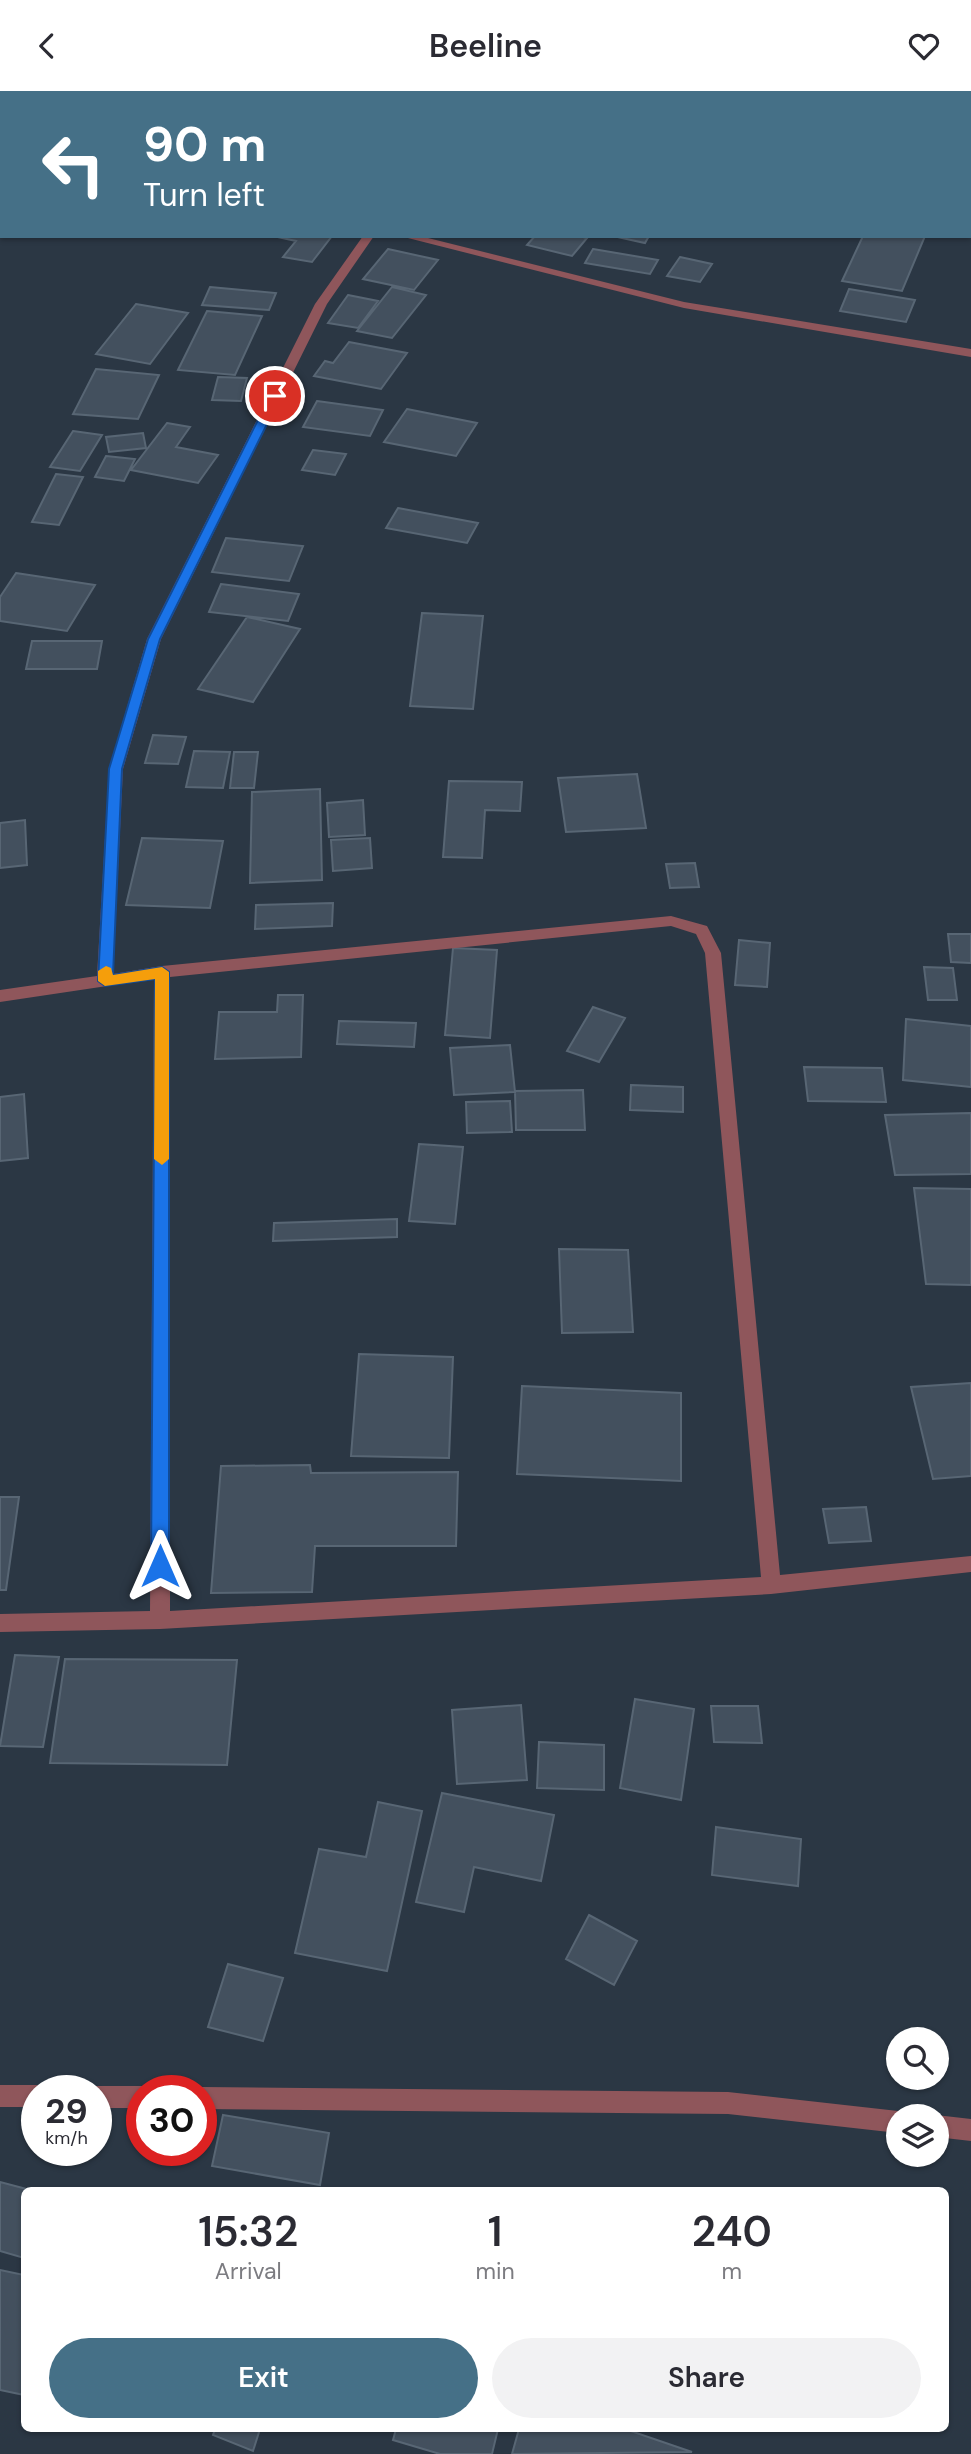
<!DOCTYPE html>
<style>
:root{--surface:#fff;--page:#f2f2f3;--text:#2b2b33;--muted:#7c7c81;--accent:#457087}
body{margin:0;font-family:"DM Sans",sans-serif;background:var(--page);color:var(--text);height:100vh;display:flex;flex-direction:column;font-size:26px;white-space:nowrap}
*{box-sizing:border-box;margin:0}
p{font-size:23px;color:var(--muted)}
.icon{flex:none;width:38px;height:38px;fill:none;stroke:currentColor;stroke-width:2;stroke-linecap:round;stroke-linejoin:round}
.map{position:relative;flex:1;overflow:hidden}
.side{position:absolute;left:21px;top:2096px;width:928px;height:245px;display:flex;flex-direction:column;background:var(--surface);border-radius:10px;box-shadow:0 2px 5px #0004}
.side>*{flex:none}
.top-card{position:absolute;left:0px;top:0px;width:971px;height:147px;box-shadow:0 2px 5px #0004;background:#457087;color:#fff;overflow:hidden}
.tools{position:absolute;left:886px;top:1936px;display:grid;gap:14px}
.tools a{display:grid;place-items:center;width:63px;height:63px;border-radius:50%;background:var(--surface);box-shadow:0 2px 5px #0004;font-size:35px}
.speed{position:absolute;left:21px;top:1984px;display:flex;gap:14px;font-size:35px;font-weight:700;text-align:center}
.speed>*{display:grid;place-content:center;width:91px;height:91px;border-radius:50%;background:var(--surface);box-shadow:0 2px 5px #0004;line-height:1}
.speed small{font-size:18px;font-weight:400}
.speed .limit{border:10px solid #d22;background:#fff;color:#111}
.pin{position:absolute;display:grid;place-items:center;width:60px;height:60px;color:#fff;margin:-30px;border:4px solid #fff;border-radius:50%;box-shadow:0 2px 7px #0007}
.me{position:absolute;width:77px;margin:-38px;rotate:0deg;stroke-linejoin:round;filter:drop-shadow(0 0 5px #0008)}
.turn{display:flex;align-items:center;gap:24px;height:147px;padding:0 28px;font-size:32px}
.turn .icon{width:91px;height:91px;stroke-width:2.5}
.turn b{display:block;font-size:49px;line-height:60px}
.eta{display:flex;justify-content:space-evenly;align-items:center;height:119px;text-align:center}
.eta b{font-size:42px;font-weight:600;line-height:49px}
.primary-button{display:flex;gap:14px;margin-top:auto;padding:14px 28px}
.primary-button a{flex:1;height:80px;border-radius:42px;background:var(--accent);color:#fff;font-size:28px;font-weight:600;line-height:80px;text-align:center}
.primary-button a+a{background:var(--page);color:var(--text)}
header{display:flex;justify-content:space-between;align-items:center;height:91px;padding:0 28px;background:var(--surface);font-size:32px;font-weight:600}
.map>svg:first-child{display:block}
</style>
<header><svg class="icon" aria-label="back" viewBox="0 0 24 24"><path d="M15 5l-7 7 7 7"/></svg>Beeline<svg class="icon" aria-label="heart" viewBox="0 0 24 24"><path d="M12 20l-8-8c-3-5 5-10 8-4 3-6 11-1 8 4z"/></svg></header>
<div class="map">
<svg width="971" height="2363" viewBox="0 0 971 2363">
<rect width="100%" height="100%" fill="#2b3744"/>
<path fill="#43505e" stroke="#586674" stroke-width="2" d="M273,145H332L312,171L283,166L296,150Z
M535,145H579L587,147L572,165L527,154Z
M613,145H649L645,152Z
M863,145H925L902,200L842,190Z
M388,158L438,169L414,199L363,188Z
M593,158L658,169L650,183L585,172Z
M680,166L712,173L700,191L667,185Z
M210,196L276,202L269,219L202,214Z
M392,196L426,204L392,247L357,240Z
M849,198L915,209L906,231L840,220Z
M348,204L378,210L358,237L328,232Z
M136,213L188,222L150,273L96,263Z
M207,220L262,225L235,284L178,279Z
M349,251L407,262L381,298L314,285L325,270L333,272Z
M96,278L159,284L138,328L73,323Z
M218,286L247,287L241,310L212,309Z
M317,310L383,319L370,345L303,336Z
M407,318L477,332L456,365L384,351Z
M167,332L190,336L176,356L218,364L198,392L131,379Z
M73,340L102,344L80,380L50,376Z
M143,342L146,357L109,361L106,346Z
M313,359L346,363L335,384L302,379Z
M106,365L135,368L124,390L95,386Z
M56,383L83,386L59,434L32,431Z
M398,417L478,432L467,452L386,437Z
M226,447L303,455L289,490L212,481Z
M16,482L95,494L67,540L0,530V506Z
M221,493L299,503L288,530L209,521Z
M422,522L483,525L473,618L410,615Z
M247,526L300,538L253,611L198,598Z
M32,550H102L97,578H26Z
M153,644L186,646L178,673L145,672Z
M194,660L230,661L223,697L186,696Z
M234,661H258L254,697H230Z
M637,683L646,737L566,741L558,687Z
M449,690L522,691L520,720L485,719L482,767L443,766Z
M320,698L322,789L250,792L252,701Z
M363,709L365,744L329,746L327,712Z
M25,729L27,774L0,777V732Z
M142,747L223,750L210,817L126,814Z
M370,747L372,777L333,780L331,749Z
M695,772L699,796L670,797L666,773Z
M333,812L332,835L255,838L256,814Z
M948,843H971V872L951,871Z
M739,849L770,852L767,896L735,894Z
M453,857L497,859L490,947L445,944Z
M924,876L953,877L957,909H928Z
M278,904H303L301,966L215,968L219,921H277Z
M593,916L625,927L599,971L567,960Z
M906,928L971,935V996L903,989Z
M339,930L416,932L414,956L337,953Z
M510,954L515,1001L454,1004L450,957Z
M804,976L882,977L886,1011L808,1010Z
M631,994L683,996V1021L630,1019Z
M583,999L585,1039H516L515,1000Z
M24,1003L28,1067L0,1070V1006Z
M510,1010L512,1041L467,1042L466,1011Z
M971,1022V1083L895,1084L885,1024Z
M419,1053L463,1056L455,1133L409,1130Z
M914,1097L971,1098V1194L926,1193Z
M397,1128V1146L273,1150L274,1132Z
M559,1158L628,1159L633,1241L562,1242Z
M359,1263L453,1266L449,1367L351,1365Z
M971,1292V1385L933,1388L911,1296Z
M522,1295L681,1302V1390L517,1383Z
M310,1374L311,1382L458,1381L456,1455H315L312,1501L211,1502L221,1375Z
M0,1406H19L6,1499H0Z
M866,1416L871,1450L829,1452L823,1418Z
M15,1564L59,1566L43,1656L0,1655Z
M65,1568L237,1569L227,1674L50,1672Z
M635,1608L694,1618L681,1709L620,1697Z
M521,1614L527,1689L457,1693L452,1619Z
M711,1615H758L762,1652L714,1651Z
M539,1651L604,1654V1699L537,1697Z
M442,1702L554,1724L541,1790L474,1776L464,1821L416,1811Z
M378,1711L422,1720L387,1880L295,1862L319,1758L366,1766Z
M716,1736L801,1748L798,1795L712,1784Z
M589,1824L637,1850L614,1894L566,1868Z
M228,1873L283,1887L263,1950L208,1936Z
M223,2024L329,2042L320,2094L212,2075Z
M0,2091L34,2100H24V2167L0,2160Z
M0,2179L24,2184V2304L0,2299Z
M215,2338H260L253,2360L213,2344Z
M396,2338H498L492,2363H440L393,2349Z
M519,2338H625L692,2361L512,2363Z"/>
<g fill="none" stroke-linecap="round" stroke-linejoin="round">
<path fill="#8f565b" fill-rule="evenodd" d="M204,0H215L203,2Z
M637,0H658L659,2H638Z
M937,0H947L936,2Z
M0,20H2V26H0Z
M970,138H971V146L967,145H970Z
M363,145H374L327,213L161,548L123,678L113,883L162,875L671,825L707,835L721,862L780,1484L971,1465V1481L771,1503L160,1538L0,1541V1523L150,1520L154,888L0,911V899L97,885L109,678L147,548L315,213ZM671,835L696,843L705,862L761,1486L170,1520V886Z
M400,145H420L684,211L971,258V266L684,217Z
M0,1994H37L46,2000H37V2016H0Z
M96,1995H142L151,2000H142V2017H96V2000H87Z
M201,1996L728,2001L898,2020L907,2025H898V2042L728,2023L201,2018V2000H193Z
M936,2024L971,2028V2050L936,2046V2025H933Z"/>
</g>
<path fill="#1a73e8" stroke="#114b97" stroke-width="2" d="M275,302L281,305L160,548L122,678L113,884L162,876L169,881V1475L166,1481L160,1483L154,1481L151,1475L155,888L105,895L98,890L109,678L148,548L270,305Z"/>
<path fill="#f59e0b" d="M106,875L111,877L113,884L162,876L169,881V1068L162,1074L154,1068L155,888L105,895L98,890V880Z"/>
</svg>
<div class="tools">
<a><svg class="icon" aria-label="search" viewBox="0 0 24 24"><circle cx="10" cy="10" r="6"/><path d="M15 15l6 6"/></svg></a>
<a><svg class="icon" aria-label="layers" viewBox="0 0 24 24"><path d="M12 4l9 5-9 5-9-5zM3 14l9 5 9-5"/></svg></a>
</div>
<div class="speed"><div>29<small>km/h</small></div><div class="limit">30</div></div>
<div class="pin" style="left:275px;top:305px;background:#d93025"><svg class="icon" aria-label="arrive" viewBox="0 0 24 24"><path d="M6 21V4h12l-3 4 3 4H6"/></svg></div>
<svg class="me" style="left:160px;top:1475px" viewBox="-20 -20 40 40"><path d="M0-17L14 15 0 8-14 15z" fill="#1a73e8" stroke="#fff" stroke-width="4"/></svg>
<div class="top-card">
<div class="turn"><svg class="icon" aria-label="left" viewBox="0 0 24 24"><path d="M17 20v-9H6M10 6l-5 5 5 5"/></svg><div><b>90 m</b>Turn left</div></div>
</div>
<section class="side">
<div class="eta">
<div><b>15:32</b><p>Arrival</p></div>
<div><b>1</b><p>min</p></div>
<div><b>240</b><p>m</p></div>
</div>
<div class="primary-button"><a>Exit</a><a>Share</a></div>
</section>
</div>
